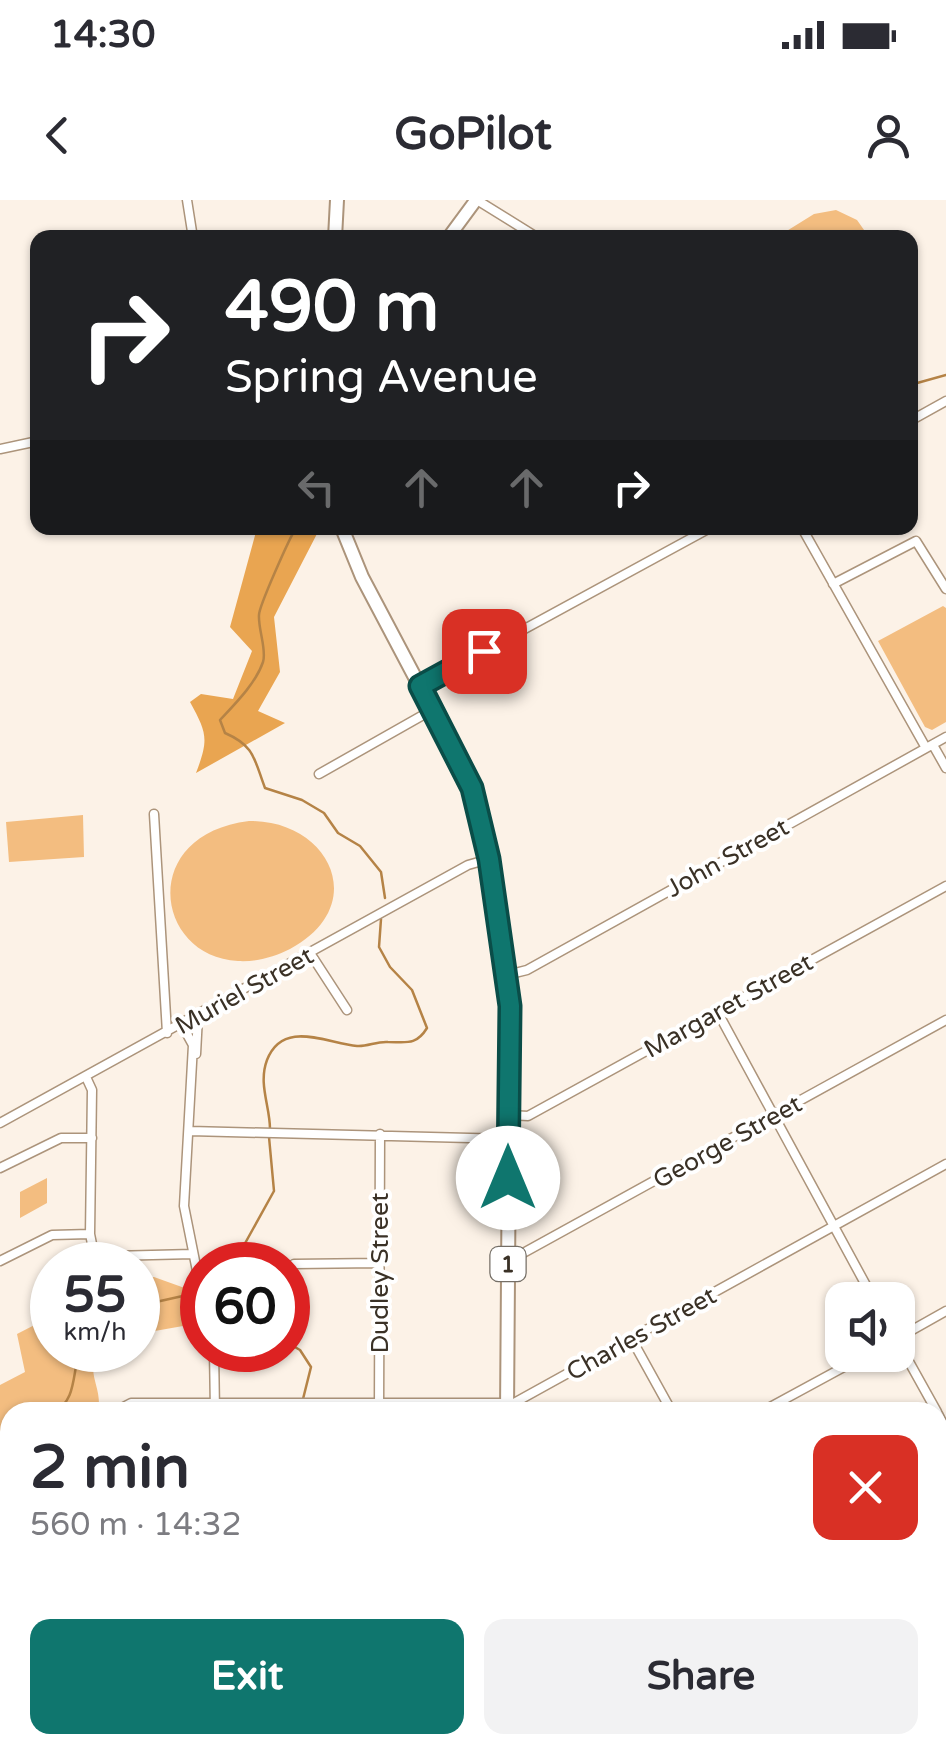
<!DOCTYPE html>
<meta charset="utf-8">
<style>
:root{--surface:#fff;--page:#f2f2f3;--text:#2b2b33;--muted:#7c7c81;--accent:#0f766e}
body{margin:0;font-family:"Varela Round",sans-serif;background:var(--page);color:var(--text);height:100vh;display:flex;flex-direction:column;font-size:38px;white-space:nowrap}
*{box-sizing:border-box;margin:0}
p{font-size:32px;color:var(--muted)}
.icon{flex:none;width:55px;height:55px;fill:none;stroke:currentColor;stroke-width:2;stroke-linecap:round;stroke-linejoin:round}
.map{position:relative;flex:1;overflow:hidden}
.sheet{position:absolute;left:0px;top:1202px;width:948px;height:352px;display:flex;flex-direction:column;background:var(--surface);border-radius:30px 30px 0 0;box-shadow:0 2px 8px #0004}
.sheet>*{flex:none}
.banner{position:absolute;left:30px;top:30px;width:888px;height:305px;border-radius:20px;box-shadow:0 2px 8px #0004;background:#202124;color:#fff;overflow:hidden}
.buttons{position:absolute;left:825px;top:1082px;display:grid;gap:20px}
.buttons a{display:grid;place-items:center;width:90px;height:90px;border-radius:20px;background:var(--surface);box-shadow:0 2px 8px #0004;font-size:50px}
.speed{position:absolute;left:30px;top:1042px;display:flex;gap:20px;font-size:50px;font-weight:700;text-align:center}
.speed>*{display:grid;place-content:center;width:130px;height:130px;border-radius:50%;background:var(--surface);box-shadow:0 2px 8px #0004;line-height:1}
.speed small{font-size:25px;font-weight:400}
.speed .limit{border:15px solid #d22;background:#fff;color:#111}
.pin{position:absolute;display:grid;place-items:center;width:85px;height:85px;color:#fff;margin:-42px;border-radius:20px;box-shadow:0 5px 15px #0006}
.me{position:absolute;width:110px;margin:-55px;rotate:0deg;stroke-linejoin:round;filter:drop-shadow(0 0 8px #0008)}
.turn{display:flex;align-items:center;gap:35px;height:210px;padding:0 30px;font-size:45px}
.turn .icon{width:130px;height:130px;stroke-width:2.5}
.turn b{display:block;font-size:70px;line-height:85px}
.lanes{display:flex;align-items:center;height:95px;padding:0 30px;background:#0003;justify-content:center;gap:50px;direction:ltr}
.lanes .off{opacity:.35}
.round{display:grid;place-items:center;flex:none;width:105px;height:105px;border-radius:20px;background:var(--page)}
.overview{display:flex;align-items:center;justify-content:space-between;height:170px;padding:0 30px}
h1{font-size:60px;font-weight:800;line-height:75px}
.action{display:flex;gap:20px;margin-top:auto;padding:20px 30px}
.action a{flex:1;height:115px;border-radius:20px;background:var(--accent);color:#fff;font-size:40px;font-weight:800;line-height:115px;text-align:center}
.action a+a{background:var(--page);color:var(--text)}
.status{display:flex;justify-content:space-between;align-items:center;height:70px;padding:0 50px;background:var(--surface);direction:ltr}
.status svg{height:28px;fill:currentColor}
header{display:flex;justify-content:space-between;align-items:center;height:130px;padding:0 30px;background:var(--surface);font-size:45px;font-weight:800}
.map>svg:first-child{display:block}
</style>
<div class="status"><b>14:30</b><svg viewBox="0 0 49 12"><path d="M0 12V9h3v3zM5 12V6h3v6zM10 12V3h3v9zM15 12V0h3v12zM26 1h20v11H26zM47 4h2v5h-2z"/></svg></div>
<header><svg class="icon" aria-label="back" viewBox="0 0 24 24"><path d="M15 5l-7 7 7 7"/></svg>GoPilot<svg class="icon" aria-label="person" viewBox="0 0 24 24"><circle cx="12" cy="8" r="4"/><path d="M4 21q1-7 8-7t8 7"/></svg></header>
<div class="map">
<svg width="946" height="1553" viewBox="0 0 946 1553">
<rect width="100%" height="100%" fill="#fcf2e7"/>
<path fill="#f3bd80" d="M836,10L857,20L869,37H777L814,14Z
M943,406L946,408V522L932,530L925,527L878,441Z
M83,615L84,657L9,662L6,622Z
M249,621C330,620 371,706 290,749C274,757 257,762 238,761C155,757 137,635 249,621Z
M47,978V1003L20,1018V992Z
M154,1077L193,1091L183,1126L138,1134V1079Z
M52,1116V1150H97C87,1177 100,1182 99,1208L91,1212H10V1258L0,1264V1185L25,1172L17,1134Z
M946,1350V1432L938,1437V1355Z"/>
<path fill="#e9a551" d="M257,328H320L274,417L280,472L258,511L285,523L196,573C209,539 207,533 190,502L201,494L233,499L252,451L230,427Z"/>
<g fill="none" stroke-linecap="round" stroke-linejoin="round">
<path stroke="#b58346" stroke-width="2.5" d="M910,185L946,175
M296,328C290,337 259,406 259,415C258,429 267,450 263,462C256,483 235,504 220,520L225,533C255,546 254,559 265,588L302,600L324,613L338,633L360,646L381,672L385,698
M270,929C270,906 258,884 267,860C283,819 326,843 357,846C367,847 377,841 388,842C406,842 416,846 427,828L412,790L390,767L379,747L381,719
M233,1065L274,991L269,937
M138,1106L196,1093
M288,1143L300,1150L311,1167L303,1199
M54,1212C77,1201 72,1172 80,1150
M0,1238L10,1242"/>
<defs>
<path id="minor" d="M187,0L193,38
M477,0L538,38
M910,221L946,201
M0,249L38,241
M802,328L926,548
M833,384L916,341L946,389
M420,486L710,328
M933,545L946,568
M319,574L432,510
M154,614L167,833
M310,753L347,810
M507,775L527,770L946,537
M717,811L874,1100
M182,825L193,845L184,1006L202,1096
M196,854L198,816
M86,877L92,890L90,1034L93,1049L111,1056L193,1054
M510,915L528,916L946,686
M0,923L468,665L489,659
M190,931L509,939
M0,968L61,938H92
M508,1058L516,1057L946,820
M0,1061L52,1035L90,1034
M294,1064L378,1063
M631,1138L672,1212
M898,1138L946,1111
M898,1142L937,1212
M214,1150L215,1212
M114,1212L131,1203H514L946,964
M379,1212L380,934
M761,1212L866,1155
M938,1214L946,1230
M0,1326L10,1334
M0,1412L10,1402
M91,1545L95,1553
M236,1545L241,1553"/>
<path id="tertiary" d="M938,1447L946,1442
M588,1545L593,1553
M598,1545L602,1553
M745,1553L760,1545"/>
<path id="secondary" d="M448,38L476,0"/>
<path id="primary" d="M335,38L337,0
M342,328L362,377L464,570L476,599L489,659L510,806L507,1212
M938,1254L946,1249
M938,1268L946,1264
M396,1553L410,1545
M423,1553L437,1545"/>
</defs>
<use href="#minor" stroke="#ac947b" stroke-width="11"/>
<use href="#tertiary" stroke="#ac947b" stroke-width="14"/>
<use href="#secondary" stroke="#ac947b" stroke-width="15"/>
<use href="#primary" stroke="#ac947b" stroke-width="16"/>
<use href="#minor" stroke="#fff" stroke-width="8"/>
<use href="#tertiary" stroke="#fff" stroke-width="10"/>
<use href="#secondary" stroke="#fff" stroke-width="11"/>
<use href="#primary" stroke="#fff" stroke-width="12"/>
</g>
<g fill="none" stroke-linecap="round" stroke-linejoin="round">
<defs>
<path id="route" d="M484,451L420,486L472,588L489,659L510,806L508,978"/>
</defs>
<use href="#route" stroke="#0a4d48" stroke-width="25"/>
<use href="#route" stroke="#0f766e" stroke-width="18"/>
</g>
<g text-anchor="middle" stroke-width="8" stroke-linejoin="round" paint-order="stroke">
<rect fill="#fff" stroke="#756f67" stroke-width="2.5" x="490.5" y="1047" width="35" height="34" rx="8"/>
<g font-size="22" font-weight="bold" fill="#3a3126">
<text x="508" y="1072">1</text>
</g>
<g font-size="25" fill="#3a3126" stroke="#fff">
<text transform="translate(727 657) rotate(-29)" y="9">John Street</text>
<text transform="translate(244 790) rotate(-29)" y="9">Muriel Street</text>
<text transform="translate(728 805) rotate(-29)" y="9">Margaret Street</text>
<text transform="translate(727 941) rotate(-29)" y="9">George Street</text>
<text transform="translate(379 1073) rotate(-90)" y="9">Dudley Street</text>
<text transform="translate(641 1133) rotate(-29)" y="9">Charles Street</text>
</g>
</g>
</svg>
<div class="buttons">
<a><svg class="icon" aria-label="sound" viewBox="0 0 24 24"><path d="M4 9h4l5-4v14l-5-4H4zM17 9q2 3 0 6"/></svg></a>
</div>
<div class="speed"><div>55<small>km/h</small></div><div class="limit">60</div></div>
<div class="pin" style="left:484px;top:451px;background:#d93025"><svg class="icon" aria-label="arrive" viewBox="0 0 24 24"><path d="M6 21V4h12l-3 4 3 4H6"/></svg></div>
<svg class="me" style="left:508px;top:978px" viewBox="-20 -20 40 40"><circle r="19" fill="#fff"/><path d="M0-13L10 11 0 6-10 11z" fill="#0f766e"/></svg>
<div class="banner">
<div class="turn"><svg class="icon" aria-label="right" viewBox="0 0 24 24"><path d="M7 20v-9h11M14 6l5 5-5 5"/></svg><div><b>490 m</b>Spring Avenue</div></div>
<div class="lanes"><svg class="icon off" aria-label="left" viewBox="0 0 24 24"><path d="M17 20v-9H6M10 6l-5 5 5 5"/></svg><svg class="icon off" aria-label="ahead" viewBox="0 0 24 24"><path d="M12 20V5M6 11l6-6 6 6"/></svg><svg class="icon off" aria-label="ahead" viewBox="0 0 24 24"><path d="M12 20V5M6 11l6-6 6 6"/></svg><svg class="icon" aria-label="right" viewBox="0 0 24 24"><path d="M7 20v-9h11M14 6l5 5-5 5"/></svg></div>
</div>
<section class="sheet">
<div class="overview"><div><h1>2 min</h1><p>560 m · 14:32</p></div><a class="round" style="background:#d93025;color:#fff"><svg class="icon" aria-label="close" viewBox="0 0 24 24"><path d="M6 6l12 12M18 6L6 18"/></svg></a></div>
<div class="action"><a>Exit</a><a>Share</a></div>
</section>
</div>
